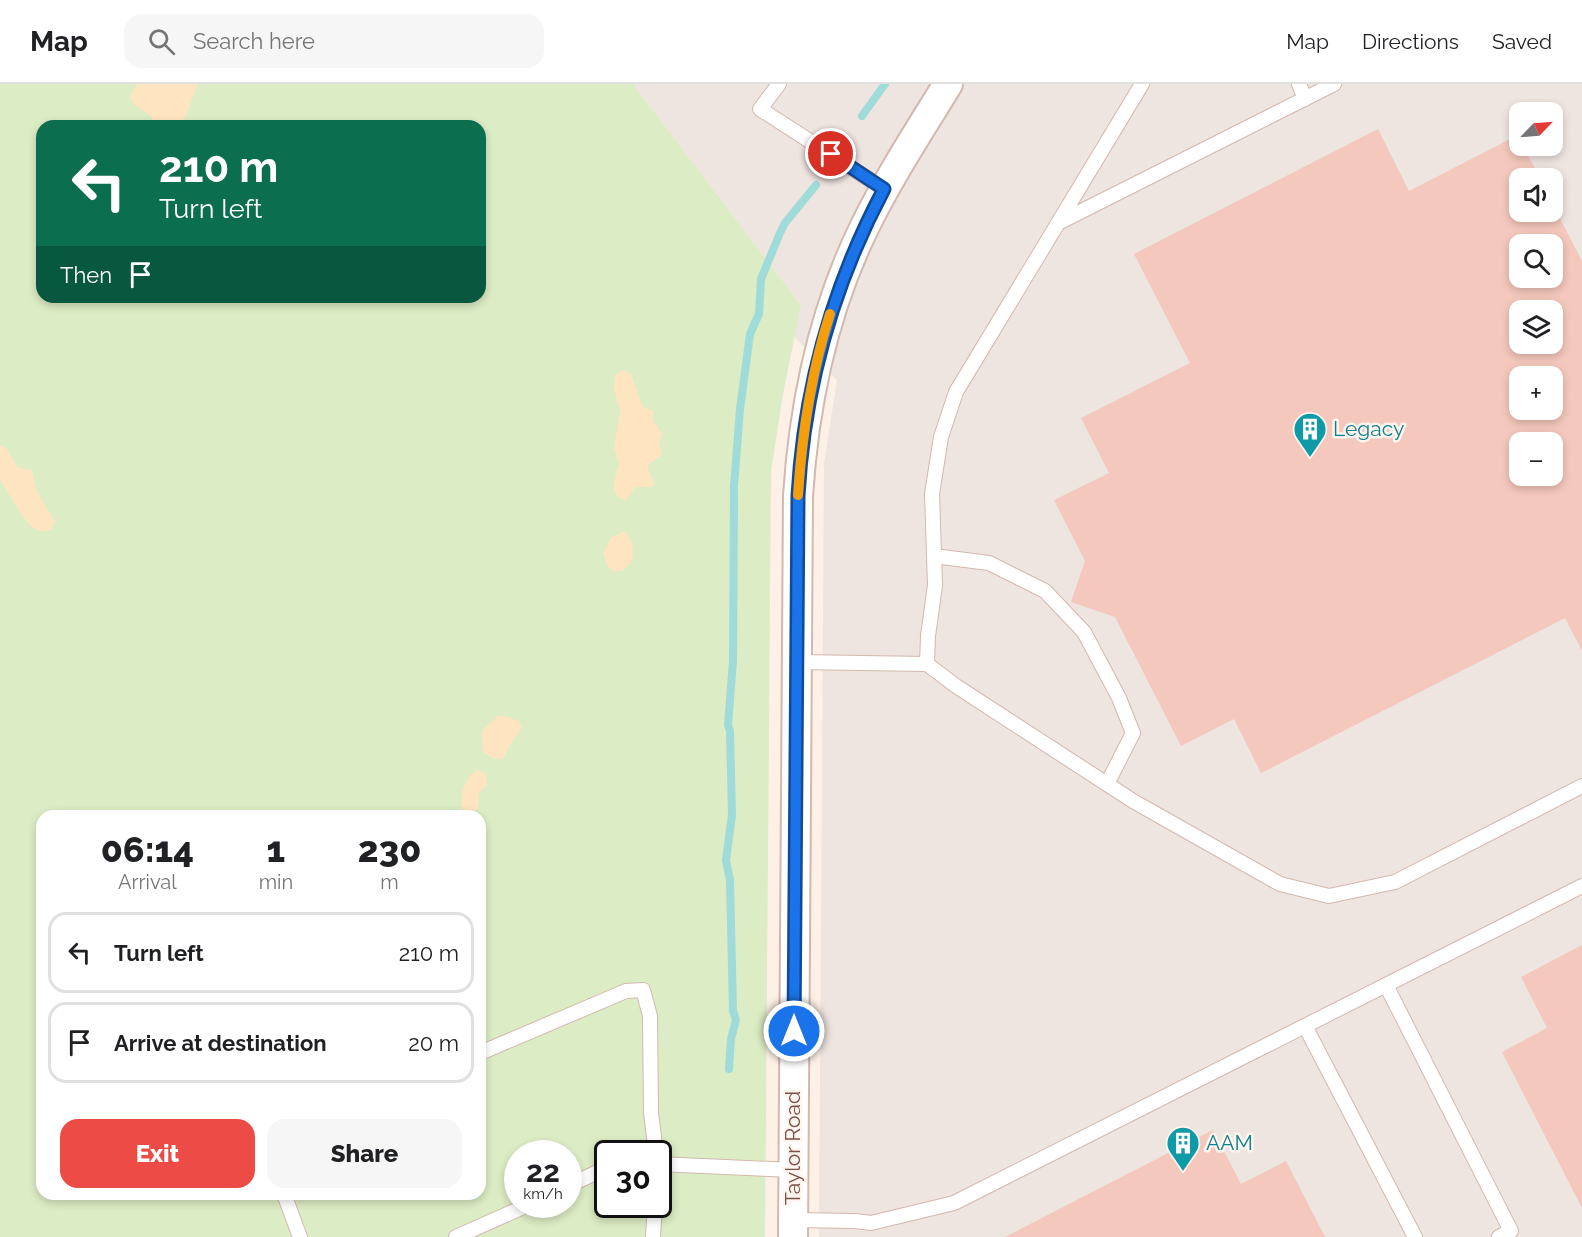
<!DOCTYPE html>
<meta charset="utf-8">
<style>
:root{--surface:#fff;--page:#f6f6f6;--text:#202124;--muted:#757577;--line:#e0e0e0;--accent:#ed4c46}
body{margin:0;font-family:Raleway,sans-serif;background:var(--page);color:var(--text);height:100vh;display:flex;flex-direction:column;font-size:22px;white-space:nowrap}
*{box-sizing:border-box;margin:0}
p{font-size:20px;color:var(--muted)}
.icon{flex:none;width:33px;height:33px;fill:none;stroke:currentColor;stroke-width:2;stroke-linecap:round;stroke-linejoin:round}
.map{position:relative;flex:1;overflow:hidden}
.details{position:absolute;left:36px;top:726px;width:450px;height:390px;display:flex;flex-direction:column;background:var(--surface);border-radius:18px;box-shadow:0 3px 9px #0003}
.details>*{flex:none}
.hud{position:absolute;left:36px;top:36px;width:450px;height:183px;border-radius:18px;box-shadow:0 3px 9px #0003;background:#0b6e4f;color:#fff;overflow:hidden}
.needle{width:39px;rotate:65deg}
.tools{position:absolute;left:1509px;top:18px;display:grid;gap:12px}
.tools a{display:grid;place-items:center;width:54px;height:54px;border-radius:12px;background:var(--surface);box-shadow:0 3px 9px #0003;font-size:30px}
.speed{position:absolute;left:504px;top:1056px;display:flex;gap:12px;font-size:30px;font-weight:700;text-align:center}
.speed>*{display:grid;place-content:center;width:78px;height:78px;border-radius:50%;background:var(--surface);box-shadow:0 3px 9px #0003;line-height:1}
.speed small{font-size:15px;font-weight:400}
.speed .limit{border:3px solid #111;border-radius:9px;background:#fff;color:#111}
.pin{position:absolute;display:grid;place-items:center;width:51px;height:51px;color:#fff;margin:-26px;border:3px solid #fff;border-radius:50%;box-shadow:0 2px 6px #0007}
.me{position:absolute;width:66px;margin:-33px;rotate:0deg;stroke-linejoin:round;filter:drop-shadow(0 0 4px #0008)}
.turn{display:flex;align-items:center;gap:21px;height:126px;padding:0 24px;font-size:27px}
.turn .icon{width:78px;height:78px;stroke-width:2.5}
.turn b{display:block;font-size:42px;line-height:51px}
.then{display:flex;align-items:center;height:57px;padding:0 24px;background:#0003;gap:12px;font-size:22px}
.eta{display:flex;justify-content:space-evenly;align-items:center;height:102px;text-align:center}
.eta b{font-size:36px;font-weight:800;line-height:42px}
.action{display:flex;gap:12px;margin-top:auto;padding:12px 24px}
.action a{flex:1;height:69px;border-radius:18px;background:var(--accent);color:#fff;font-size:24px;font-weight:800;line-height:69px;text-align:center}
.action a+a{background:var(--page);color:var(--text)}
ul{padding:0;list-style:none}
li{display:flex;align-items:center;gap:18px;height:81px;margin:0 12px 9px;padding:0 12px;border:3px solid var(--line);border-radius:18px}
li div{flex:1}
li b{display:block;font-size:22px}
li em{font-style:normal}
header{display:flex;align-items:center;gap:36px;box-sizing:border-box;height:84px;padding:0 30px;background:var(--surface);border-bottom:2px solid var(--line)}
header strong{font-size:28px}
nav{display:flex;gap:33px;margin-inline-start:auto;font-size:21px}
.search{width:420px;height:54px;background:var(--page);display:flex;align-items:center;gap:15px;box-sizing:border-box;padding:0 21px;border-radius:18px;color:var(--muted);font-size:22px}
.map>svg:first-child{display:block}
</style>
<header>
<strong>Map</strong>
<div class="search"><svg class="icon" aria-label="search" viewBox="0 0 24 24"><circle cx="10" cy="10" r="6"/><path d="M15 15l6 6"/></svg>Search here</div>
<nav><a>Map</a><a>Directions</a><a>Saved</a></nav>
</header>
<div class="map">
<svg width="1582" height="1153" viewBox="0 0 1582 1153">
<rect width="100%" height="100%" fill="#fdf0e6"/>
<path fill="#eee4e0" fill-rule="evenodd" d="M633,0H1582V1153H819L824,380L837,296L794,253L801,221ZM1520,28H1552V62H1520ZM1520,94H1552V128H1520ZM1520,160H1552V194H1520ZM1520,226H1552V260H1520ZM1520,292H1552V326H1520ZM1520,358H1552V392H1520Z"/>
<path fill="#dcecc4" fill-rule="evenodd" d="M0,0H633L801,221L783,310L771,388L765,1153H0ZM42,42H480V213H42ZM42,732H480V1110H42ZM518,1070H568V1120H518ZM608,1070H658V1120H608Z"/>
<path fill="#fee4c0" d="M137,0H198L182,42H155C153,26 133,27 130,12Z
M621,287H625L632,291C633,297 641,320 644,323C647,325 650,325 653,327V337L663,350L659,358L662,371L649,380L647,383L654,399L652,403H636L625,417L617,412L614,406V398L619,380L614,364L620,326L614,306L615,291Z
M0,361L7,365L17,383L32,386L36,406L55,437L51,446L41,448L32,443L23,433L2,399L0,395Z
M624,447C639,460 635,491 613,487L607,481L603,469L611,454Z
M497,632H504L519,637L522,643C515,654 508,662 504,674L495,675L483,668C483,665 481,649 482,647C484,643 494,637 497,632Z
M477,686L485,689L487,700L479,709L478,725C473,730 467,730 463,727C458,715 465,692 477,686Z"/>
<g fill="none" stroke-linecap="round" stroke-linejoin="round">
<path stroke="#9fdbd9" stroke-width="8" d="M862,32L885,0
M729,985L731,955L736,936L733,927L730,796L726,776L732,731L730,647L728,641L733,577L734,402L740,325L750,250L759,230L761,195L780,149L785,139L816,101"/>
</g>
<path fill="#f4c8bc" fill-rule="evenodd" d="M1378,45L1409,107L1518,51L1520,62H1523L1540,94H1520V128H1552V119L1582,177V567L1565,534L1261,689L1234,635L1181,662L1115,533L1071,518L1085,477L1054,416L1109,389L1081,334L1190,279L1134,170ZM1520,160H1552V194H1520ZM1520,226H1552V260H1520ZM1520,292H1552V326H1520ZM1520,358H1552V392H1520Z
M1582,861V1124L1502,968L1547,944L1521,893Z
M1213,1046L1241,1100L1286,1077L1325,1153H1005Z"/>
<g fill="none" stroke-linecap="round" stroke-linejoin="round">
<defs>
<path id="service" d="M779,0L760,25L884,105
M1299,0L1305,15
M1060,138L1334,0
M934,472L989,479L1045,507L1084,548L1119,614L1133,649L1107,700
M797,578L927,580L956,602L1133,717L1280,800L1329,812L1395,798L1582,702
M927,580L928,552L935,501L932,410L941,353L956,308L1142,0
M1305,942L1415,1153
M480,969L626,907L643,906L650,932L651,1028L656,1070
M658,1080L793,1086
M568,1102L608,1083
M284,1110L300,1153
M793,1136L855,1137L871,1139L954,1119L1386,901
M456,1153L530,1120
M653,1153L655,1120
M1499,1153L1511,1147L1386,901L1582,802"/>
<path id="minor" d="M793,1153L798,412C804,319 823,227 865,142C889,93 919,47 948,0"/>
</defs>
<use href="#service" stroke="#d3b8ae" stroke-width="16"/>
<use href="#minor" stroke="#d3b8ae" stroke-width="32"/>
<use href="#service" stroke="#fff" stroke-width="14"/>
<use href="#minor" stroke="#fff" stroke-width="28"/>
</g>
<g fill="none" stroke-linecap="round" stroke-linejoin="round">
<defs>
<path id="route" d="M794,947L798,412C804,303 833,201 884,105L831,70"/>
</defs>
<use href="#route" stroke="#114b97" stroke-width="15"/>
<use href="#route" stroke="#1a73e8" stroke-width="10"/>
<path stroke="#f59e0b" stroke-width="10" d="M798,411C802,350 811,289 830,230"/>
</g>
<defs>
<symbol id="building-pin" viewBox="-11 -11 22 30"><path d="M0 17L-7.5 6A9.5 9.5 0 1 1 7.5 6Z" fill="#0f9aa8" stroke="#fff5ee"/><path d="M-4-6H4V6H1V3H-1V6H-4ZM-2.5-4.3h1.7v1.8h-1.7ZM.8-4.3h1.7v1.8H.8ZM-2.5-1h1.7V.8h-1.7ZM.8-1h1.7V.8H.8Z" fill="#fff"/></symbol>
</defs>
<g fill-rule="evenodd">
<use href="#building-pin" x="1291" y="326" width="38" height="52"/>
<use href="#building-pin" x="1164" y="1040" width="38" height="52"/>
</g>
<g text-anchor="middle" stroke-width="5" stroke-linejoin="round" paint-order="stroke">
<g font-size="21" fill="#0d838f" stroke="#fff5ee" text-anchor="start">
<text x="1333" y="352">Legacy</text>
<text x="1206" y="1066">AAM</text>
</g>
<g font-size="21" fill="#795149" stroke="#fff5ee">
<text transform="translate(793 1064) rotate(-90)" y="7">Taylor Road</text>
</g>
</g>
</svg>
<div class="tools">
<a><svg class="needle" viewBox="-14 -14 28 28"><path d="M0-13l5 13h-10z" fill="#e53935"/><path d="M0 13l5-13h-10z" fill="#757577"/></svg></a>
<a><svg class="icon" aria-label="sound" viewBox="0 0 24 24"><path d="M4 9h4l5-4v14l-5-4H4zM17 9q2 3 0 6"/></svg></a>
<a><svg class="icon" aria-label="search" viewBox="0 0 24 24"><circle cx="10" cy="10" r="6"/><path d="M15 15l6 6"/></svg></a>
<a><svg class="icon" aria-label="layers" viewBox="0 0 24 24"><path d="M12 4l9 5-9 5-9-5zM3 14l9 5 9-5"/></svg></a>
<a>+</a>
<a>−</a>
</div>
<div class="speed"><div>22<small>km/h</small></div><div class="limit">30</div></div>
<div class="pin" style="left:831px;top:70px;background:#d93025"><svg class="icon" aria-label="arrive" viewBox="0 0 24 24"><path d="M6 21V4h12l-3 4 3 4H6"/></svg></div>
<svg class="me" style="left:794px;top:947px" viewBox="-20 -20 40 40"><circle r="17" fill="#1a73e8" stroke="#fff" stroke-width="3"/><path d="M0-11L8 9 0 5-8 9z" fill="#fff"/></svg>
<div class="hud">
<div class="turn"><svg class="icon" aria-label="left" viewBox="0 0 24 24"><path d="M17 20v-9H6M10 6l-5 5 5 5"/></svg><div><b>210 m</b>Turn left</div></div>
<div class="then">Then<svg class="icon" aria-label="arrive" viewBox="0 0 24 24"><path d="M6 21V4h12l-3 4 3 4H6"/></svg></div>
</div>
<section class="details">
<div class="eta">
<div><b>06:14</b><p>Arrival</p></div>
<div><b>1</b><p>min</p></div>
<div><b>230</b><p>m</p></div>
</div>
<ul>
<li><svg class="icon" aria-label="left" viewBox="0 0 24 24"><path d="M17 20v-9H6M10 6l-5 5 5 5"/></svg><div><b>Turn left</b></div><em>210 m</em></li>
<li><svg class="icon" aria-label="arrive" viewBox="0 0 24 24"><path d="M6 21V4h12l-3 4 3 4H6"/></svg><div><b>Arrive at destination</b></div><em>20 m</em></li>
</ul>
<div class="action"><a>Exit</a><a>Share</a></div>
</section>
</div>
